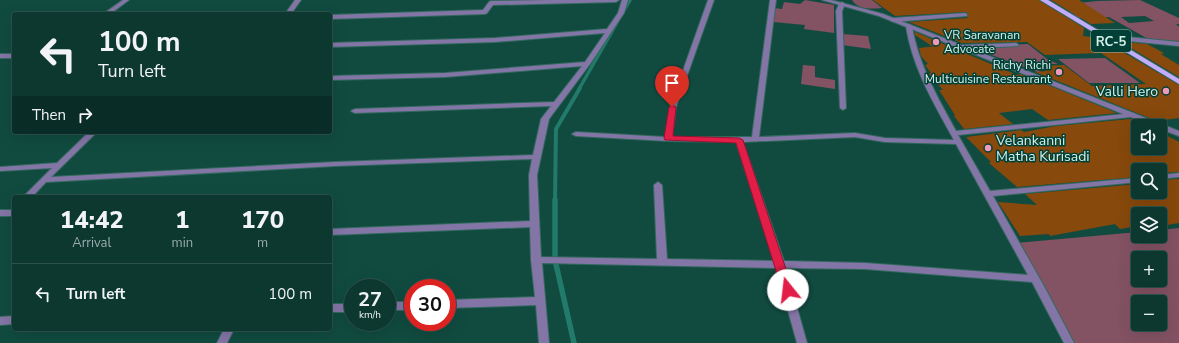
<!DOCTYPE html>
<meta charset="utf-8">
<style>
:root{--surface:#0d3830;--page:#163f38;--text:#f1f3f6;--muted:#9aacab;--line:#2d524c}
body{margin:0;font-family:"Nunito Sans",sans-serif;background:var(--page);color:var(--text);height:100vh;display:flex;flex-direction:column;font-size:15px;white-space:nowrap}
*{box-sizing:border-box;margin:0}
p{font-size:13px;color:var(--muted)}
.icon{flex:none;width:22px;height:22px;fill:none;stroke:currentColor;stroke-width:2;stroke-linecap:round;stroke-linejoin:round}
.map{position:relative;flex:1;overflow:hidden}
.details{position:absolute;left:12px;top:195px;width:320px;height:136px;display:flex;flex-direction:column;background:var(--surface);border-radius:4px;box-shadow:0 4px 16px #0002,0 0 0 1px var(--line)}
.details>*{flex:none}
.hud{position:absolute;left:12px;top:12px;width:320px;height:122px;border-radius:4px;box-shadow:0 4px 16px #0002,0 0 0 1px var(--line);background:#0d3830;color:var(--text);overflow:hidden}
.controls{position:absolute;left:1131px;top:119px;display:grid;gap:8px}
.controls a{display:grid;place-items:center;width:36px;height:36px;border-radius:4px;background:var(--surface);box-shadow:0 4px 16px #0002,0 0 0 1px var(--line);font-size:20px}
.speed{position:absolute;left:344px;top:279px;display:flex;gap:8px;font-size:20px;font-weight:700;text-align:center}
.speed>*{display:grid;place-content:center;width:52px;height:52px;border-radius:50%;background:var(--surface);box-shadow:0 4px 16px #0002,0 0 0 1px var(--line);line-height:1}
.speed small{font-size:10px;font-weight:400}
.speed .limit{border:6px solid #d22;background:#fff;color:#111}
.pin{position:absolute;display:grid;place-items:center;width:34px;height:34px;color:#fff;margin:-41px -17px;border-radius:50% 50% 50% 0;rotate:-45deg;box-shadow:0 0 4px #0007}
.pin .icon{rotate:45deg}
.me{position:absolute;width:44px;margin:-22px;rotate:344deg;stroke-linejoin:round;filter:drop-shadow(0 0 3px #0008)}
.turn{display:flex;align-items:center;gap:14px;height:84px;padding:0 20px;font-size:18px}
.turn .icon{width:52px;height:52px;stroke-width:2.5}
.turn b{display:block;font-size:28px;line-height:34px}
.then{display:flex;align-items:center;height:38px;padding:0 20px;background:#0003;gap:8px;font-size:15px}
.eta{display:flex;justify-content:space-evenly;align-items:center;height:68px;text-align:center}
.eta b{font-size:24px;font-weight:800;line-height:28px}
ul{padding:0;list-style:none}
li{display:flex;align-items:center;gap:12px;height:60px;padding:0 20px;border-top:1px solid var(--line)}
li div{flex:1}
li b{display:block;font-size:15px}
li em{font-style:normal}
.map>svg:first-child{display:block}
</style>
<div class="map">
<svg width="1179" height="343" viewBox="0 0 1179 343">
<rect width="100%" height="100%" fill="#114b40"/>
<path fill="#835263" fill-rule="evenodd" d="M805,0L834,5V33L804,29L805,25L773,22L774,8L782,9L784,2L800,4Z
M852,0H872L882,8C871,9 858,10 852,0Z
M1140,0L1179,18V24H1176L1179,27V42L1150,40L1109,17L1079,18L1061,5L1097,1ZM1145,16L1154,21L1129,23L1121,17Z
M842,34L868,36L871,49L842,45Z
M1028,44L1047,59L1058,64H1032L1043,74L970,47Z
M1105,58L1140,83H1089L1058,59Z
M803,65L815,66V77L835,80V89L801,84Z
M1179,228V343H1069L1015,243L1138,232V236H1160V230ZM1138,258H1160V280H1138ZM1138,302H1160V324H1138Z"/>
<g fill="none" stroke-linecap="round" stroke-linejoin="round">
<path stroke="#217a6a" stroke-width="3.5" d="M623,12L630,0
M579,89L618,21"/>
<path stroke="#217a6a" stroke-width="4" d="M555,201L556,129L580,88"/>
<path stroke="#217a6a" stroke-width="5.5" d="M555,200V260L574,343"/>
</g>
<path fill="#87490c" d="M873,0H1039L1084,28L1083,36L1099,38L1179,85V118L1157,121L1035,72L1046,71L1040,66L1064,65L1092,86L1146,84L1101,53L1045,55L1027,42L962,43L909,22L967,18L968,14L966,12L895,16Z
M1051,0H1079L1115,23L1091,24Z
M915,32L1017,75L1021,74L1117,113L1048,120L1032,109L999,113L1013,124L964,129L954,116L955,115L939,90H943L929,74L931,73L925,65L928,64L921,56L919,48L937,46H932L915,35Z
M1121,42L1147,44L1164,53L1161,54L1179,65V77Z
M1130,119L1147,126H1138V148H1160V132L1179,142V172L1160,173V170H1138V177L1017,187L989,163L991,162L966,137L1021,130L1024,132L1056,126Z
M1179,179V223L1167,225L1160,226V214H1138V226L1120,229L1115,224L1050,236L1049,234L1020,236L998,202L1037,205L1025,194L1138,184V192H1160V180Z"/>
<g fill="none" stroke-linecap="round" stroke-linejoin="round">
<defs>
<path id="minor" d="M123,0H129L110,14H103Z
M295,0H301L291,14H285Z
M550,0H619L616,2L493,5L487,13L485,14L330,19V15L483,10L489,2L491,1Z
M622,0H628L624,13L590,64L549,119L537,175L541,257L657,259L654,185L658,182L662,185L667,259L774,261L736,142L668,141L576,136L572,134L576,132L665,137L670,107L708,0H714L676,107L672,137H752L770,0H776L759,137L855,133L885,138L954,140C934,104 912,67 906,26L909,24L912,26C918,64 938,98 956,131L1134,113L1135,115L1131,117L958,135L990,191L1138,178V182L993,196L1045,288L1074,343H1064L1032,282L865,269L786,268L807,343H797L776,268L542,263L549,343H539L536,305L447,308V300L535,297L531,260L530,227L330,235V229L530,221L529,175L532,159L335,166L46,182L32,197H23L52,168L0,171V167L57,163L89,132H97L51,177L335,162L533,155L541,119L551,106L355,113L351,111L355,109L554,102L582,66L445,77L330,80V76L445,73L585,62L605,33L495,42L330,47V43L495,38L607,29L618,13ZM855,137L885,142L956,144L1028,275L865,263L784,261L743,142Z
M842,2L845,4L842,11L846,108L843,110L840,108L836,11L839,4Z
M965,13L967,14V16L893,22L890,20L893,18Z
M1108,37H1128L1179,42V46L1128,41L1106,40V38Z
M1016,43L1019,45L1018,46L961,49L958,47L961,45Z
M0,54H14V58H0Z
M1179,173V177L1160,179V175Z
M0,210H14V216H0Z
M387,302H413V310H387Z
M330,304H353V312H330Z
M14,316V324L0,325V317Z
M224,329H234L227,343H217Z"/>
<path id="tertiary" d="M822,0H831L883,14L1179,131V136L1160,129V126H1153L879,16Z"/>
<path id="primary" d="M1040,0H1048L1179,79V84Z"/>
</defs>
<use href="#minor" stroke="#34695e" stroke-width="2"/>
<use href="#tertiary" stroke="#34695e" stroke-width="2"/>
<use href="#primary" stroke="#34695e" stroke-width="2"/>
<use href="#minor" fill="#8475a7" fill-rule="evenodd"/>
<use href="#tertiary" fill="#8475a7" fill-rule="evenodd"/>
<use href="#primary" fill="#c4acfc" fill-rule="evenodd"/>
</g>
<path fill="#e11d48" stroke="#92132f" d="M672,105L676,107L673,136L739,138L743,140L793,290L791,293L788,295L784,293L782,290L736,143L665,140L664,138L669,107Z"/>
<g fill="#ef9ab8" stroke="#014036" stroke-width="1.5">
<circle cx="936" cy="42" r="4"/>
<circle cx="1059" cy="72" r="4"/>
<circle cx="1166" cy="91" r="4"/>
<circle cx="988" cy="148" r="4"/>
</g>
<g text-anchor="middle" stroke-width="3" stroke-linejoin="round" paint-order="stroke">
<g font-size="12" fill="#d4f0e9" stroke="#014036" text-anchor="start">
<text x="944" y="39">VR Saravanan<tspan x="944" dy="14">Advocate</tspan></text>
<text x="1051" y="69" text-anchor="end">Richy Richi<tspan x="1051" dy="14">Multicuisine Restaurant</tspan></text>
</g>
<rect fill="#014036" stroke="#95bbb3" stroke-width="1" x="1091" y="30" width="40" height="22" rx="3"/>
<g font-size="13" font-weight="bold" fill="#d4f0e9">
<text x="1111" y="46">RC-5</text>
</g>
<g font-size="14" fill="#d4f0e9" stroke="#014036" text-anchor="end">
<text x="1158" y="96">Valli Hero</text>
<text x="996" y="145" text-anchor="start">Velankanni<tspan x="996" dy="16">Matha Kurisadi</tspan></text>
</g>
</g>
</svg>
<div class="controls">
<a><svg class="icon" aria-label="sound" viewBox="0 0 24 24"><path d="M4 9h4l5-4v14l-5-4H4zM17 9q2 3 0 6"/></svg></a>
<a><svg class="icon" aria-label="search" viewBox="0 0 24 24"><circle cx="10" cy="10" r="6"/><path d="M15 15l6 6"/></svg></a>
<a><svg class="icon" aria-label="layers" viewBox="0 0 24 24"><path d="M12 4l9 5-9 5-9-5zM3 14l9 5 9-5"/></svg></a>
<a>+</a>
<a>−</a>
</div>
<div class="speed"><div>27<small>km/h</small></div><div class="limit">30</div></div>
<div class="pin" style="left:672px;top:107px;background:#d93025"><svg class="icon" aria-label="arrive" viewBox="0 0 24 24"><path d="M6 21V4h12l-3 4 3 4H6"/></svg></div>
<svg class="me" style="left:788px;top:290px" viewBox="-20 -20 40 40"><circle r="19" fill="#fff"/><path d="M0-13L10 11 0 6-10 11z" fill="#e11d48"/></svg>
<div class="hud">
<div class="turn"><svg class="icon" aria-label="left" viewBox="0 0 24 24"><path d="M17 20v-9H6M10 6l-5 5 5 5"/></svg><div><b>100 m</b>Turn left</div></div>
<div class="then">Then<svg class="icon" aria-label="right" viewBox="0 0 24 24"><path d="M7 20v-9h11M14 6l5 5-5 5"/></svg></div>
</div>
<section class="details">
<div class="eta">
<div><b>14:42</b><p>Arrival</p></div>
<div><b>1</b><p>min</p></div>
<div><b>170</b><p>m</p></div>
</div>
<ul>
<li><svg class="icon" aria-label="left" viewBox="0 0 24 24"><path d="M17 20v-9H6M10 6l-5 5 5 5"/></svg><div><b>Turn left</b></div><em>100 m</em></li>
</ul>
</section>
</div>
